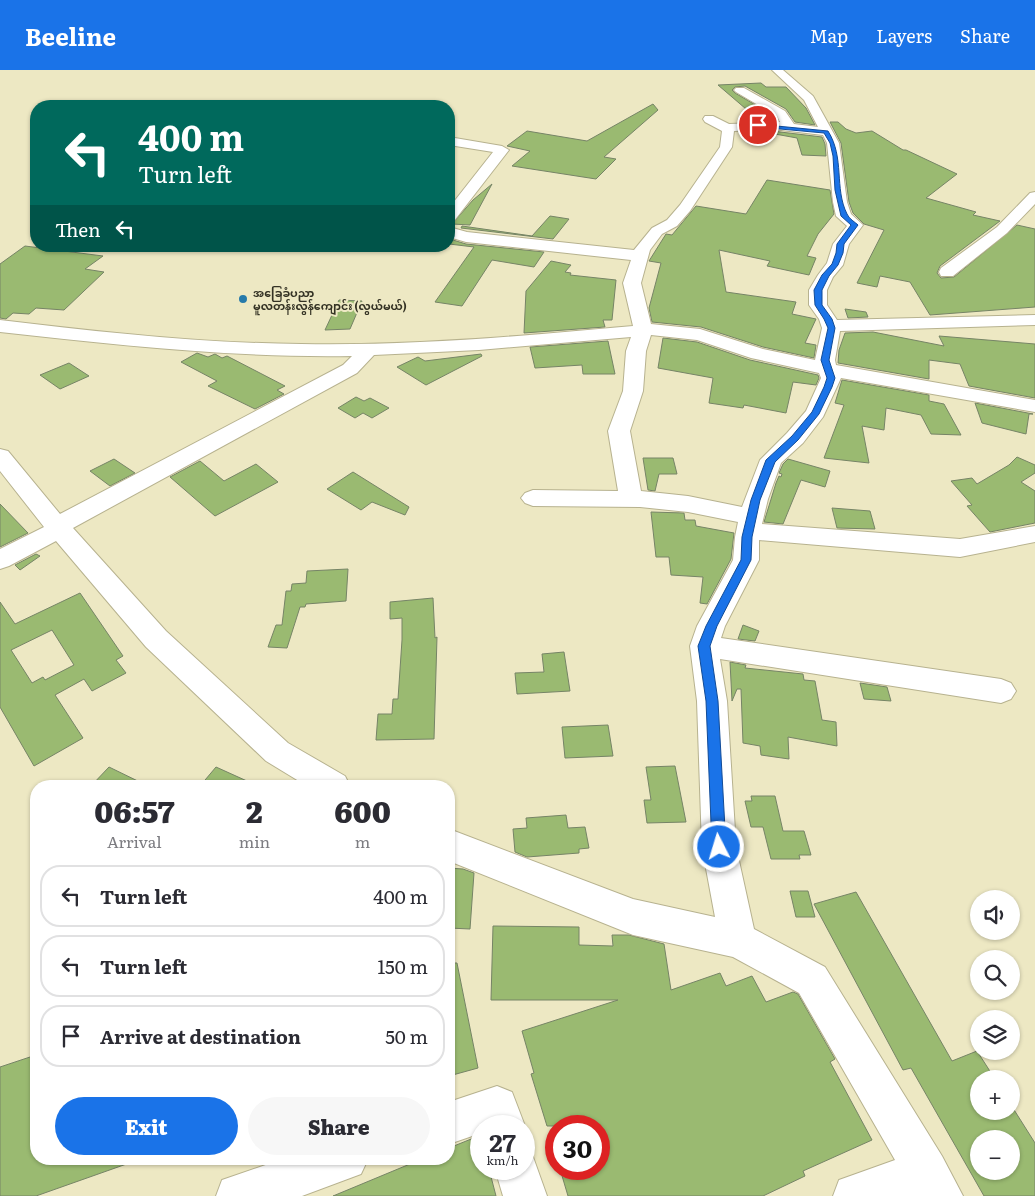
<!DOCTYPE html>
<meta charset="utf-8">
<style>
:root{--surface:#fff;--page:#f7f7f7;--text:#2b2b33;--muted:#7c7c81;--line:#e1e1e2;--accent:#1a73e8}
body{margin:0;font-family:Literata,"Noto Sans Myanmar",serif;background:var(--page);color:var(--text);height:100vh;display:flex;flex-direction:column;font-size:19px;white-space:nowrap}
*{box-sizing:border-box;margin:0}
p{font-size:16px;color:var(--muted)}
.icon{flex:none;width:28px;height:28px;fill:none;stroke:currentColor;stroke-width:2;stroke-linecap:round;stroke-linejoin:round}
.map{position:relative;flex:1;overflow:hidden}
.side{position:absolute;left:30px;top:710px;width:425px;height:385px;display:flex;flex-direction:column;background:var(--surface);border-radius:20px;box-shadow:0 1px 4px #0004}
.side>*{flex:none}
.guide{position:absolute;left:30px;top:30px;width:425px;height:152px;border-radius:20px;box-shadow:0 1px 4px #0004;background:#00695c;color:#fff;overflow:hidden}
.tools{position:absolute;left:970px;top:820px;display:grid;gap:10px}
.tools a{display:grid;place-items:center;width:50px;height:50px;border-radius:50%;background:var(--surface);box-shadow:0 1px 4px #0004;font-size:25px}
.speed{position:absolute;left:470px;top:1045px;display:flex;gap:10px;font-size:25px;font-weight:700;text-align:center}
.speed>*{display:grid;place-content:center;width:65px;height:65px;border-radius:50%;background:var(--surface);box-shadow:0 1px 4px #0004;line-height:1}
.speed small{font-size:12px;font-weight:400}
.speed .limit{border:8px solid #d22;background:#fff;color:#111}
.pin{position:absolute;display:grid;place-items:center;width:42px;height:42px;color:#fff;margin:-21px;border:2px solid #fff;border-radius:50%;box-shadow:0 1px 5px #0007}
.me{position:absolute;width:55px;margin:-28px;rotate:355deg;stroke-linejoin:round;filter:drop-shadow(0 0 4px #0008)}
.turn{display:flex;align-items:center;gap:18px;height:105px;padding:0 25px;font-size:22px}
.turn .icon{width:65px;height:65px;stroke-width:2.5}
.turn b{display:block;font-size:35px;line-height:42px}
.then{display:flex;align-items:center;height:48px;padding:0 25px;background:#0003;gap:10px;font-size:19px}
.eta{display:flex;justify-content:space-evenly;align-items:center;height:85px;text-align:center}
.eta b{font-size:30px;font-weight:800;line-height:35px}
.cta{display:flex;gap:10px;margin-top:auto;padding:10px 25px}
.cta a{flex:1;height:58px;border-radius:30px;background:var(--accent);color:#fff;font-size:20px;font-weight:800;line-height:58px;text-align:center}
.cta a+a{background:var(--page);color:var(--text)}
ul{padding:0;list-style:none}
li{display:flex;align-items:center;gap:15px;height:62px;margin:0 10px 8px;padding:0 15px;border:2px solid var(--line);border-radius:20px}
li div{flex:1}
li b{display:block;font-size:19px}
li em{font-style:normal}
header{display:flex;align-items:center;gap:30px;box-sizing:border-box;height:70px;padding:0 25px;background:var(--accent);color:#fff}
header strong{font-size:24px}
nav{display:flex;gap:28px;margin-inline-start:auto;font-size:18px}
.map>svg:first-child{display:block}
</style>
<header>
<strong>Beeline</strong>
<nav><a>Map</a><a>Layers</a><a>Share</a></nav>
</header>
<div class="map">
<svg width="1035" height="1126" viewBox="0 0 1035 1126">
<rect width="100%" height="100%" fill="#ede8c3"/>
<path fill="#9aba71" stroke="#768466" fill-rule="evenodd" d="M761,13L766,17H786L806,38L815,55L795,52L786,39L745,16L735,17L732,20L735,23L776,47L777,50L760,51L718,15Z
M653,34L658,40L604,87L616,89L596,109L512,96L530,81L507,76L527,61L587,71Z
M830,52H838L846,59L856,63L872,61L903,80H906L957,104L926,128L976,142L973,145L1000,151L940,196L937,203L941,208L954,207L1017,155L1035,159V237L930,245L910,212L880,206L877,217L857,213L884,160L864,154L853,143L849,132L841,73Z
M772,61L822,67L825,74L826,86L802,85L797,68L775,64Z
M767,110L830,120L834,144L818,164L807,186L816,188L809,205L767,196L770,191L719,180L726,222L796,232L792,244L816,249L805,273L816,275L814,288L763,277L701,257L652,252L649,238L661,193L649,191L666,164L672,165L696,136L746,144Z
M492,114L470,155L452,154L473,130Z
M550,146L569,149L553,169L461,158L462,156L532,166Z
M453,170L466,174L544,182L534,197L492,190L462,236L435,232L474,177L449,174Z
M25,176L103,186L85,199L104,202L64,240L36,238L29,244L13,243L6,249L0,248V194Z
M551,191L571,195L565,202L571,203L570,205L616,210L612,250H603L605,257L524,263L526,221Z
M339,230L362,231L350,259L325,260Z
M845,239L866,242L868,247L848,248Z
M873,262L944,276L939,266L1035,274V328L969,316L960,294L929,290V309L838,293L839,280L845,263Z
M663,268L697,272L750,290L818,305L819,308L816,315L793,312L786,343L744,335L743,338L709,333L713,308L658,298Z
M608,271L615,304H583L582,295L535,298L530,277Z
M197,283L208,287L215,284L222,288L227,286L285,316L277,320L284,324L255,339L208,316L217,311L181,292Z
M481,284L482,286L426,315L397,297L418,287L425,291Z
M69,293L89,306L60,319L40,305Z
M842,310L929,325V331L944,334L961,365L931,364L921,345L886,338L884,360L862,356L869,393L824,388L844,335L835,333Z
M356,327L364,331L370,328L389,338L372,348L363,343L355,348L338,338Z
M975,333L1033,344H1029L1026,364L982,353Z
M1017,387L1035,395V403L1021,412L1035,421V453L990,462L967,436L972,435L951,411L972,408L977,414L1009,395Z
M643,388H673L677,404H659L655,421L648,420Z
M114,389L135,403L110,416L90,401Z
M788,389L830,401L825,417L801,410L783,454L764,452L776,413L779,406L781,407L782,404L779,403L783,394Z
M200,391L224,411L256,394L278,412L215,446L170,407Z
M353,402L409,437L405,445L372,432L361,440L327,419Z
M0,434L28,463L0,477Z
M832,438L870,441L875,459L837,458Z
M651,442L684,443L685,450H695L696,456L734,463L731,489L707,534L700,533L703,507L671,505L669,487H656Z
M36,484L40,486L20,500L15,495Z
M348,499L346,531L306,534L305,537H300L287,578L268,577L276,555H282L286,521H291L292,514L306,513L307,501Z
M80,523L123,586L116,590L126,603L92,621L84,609L55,625L83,668L34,696L0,637V532L15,554ZM52,560L74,595L45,610L43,607L32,613L11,580Z
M433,528L435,568L437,567L434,669L376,670L378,644H392L393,629H398L402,570V548L390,549V532Z
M743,555L759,561L755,571L738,569Z
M564,582L570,621L517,624L515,603L544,602L542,584Z
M730,592L746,595L745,598L803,604L804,610L815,611L822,650L836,652L837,676L788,667L789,689L761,685L760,676L743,673L741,619H737L732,631Z
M860,613L887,617L891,631L864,629Z
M608,655L613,686L565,688L562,657Z
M675,696L686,752L647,753L644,730H651L646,697Z
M109,697L148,716H91Z
M216,697L258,716H200Z
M751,726H775L783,761H804L811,785H799L800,789H771L763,757H751L745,731H752Z
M566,745L568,758L585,757L589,778L579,779V783L527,787L515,782L513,759L527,758L526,748Z
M449,798L463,799L474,803L470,859L449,858Z
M790,821H808L815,847H796Z
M856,822L952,991L977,981L995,1009H979V1041H1011V1035L1035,1073V1126H984L911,998L903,1000L814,834ZM979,1069H1011V1101H979Z
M493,856L579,857V875L613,876L612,865H629L664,874L671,920L720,903L726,916L752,906L766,932L793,922L798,924L835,989L830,992L872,1070L803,1101L805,1106L763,1126H568L560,1099H599V1056H547L531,1004L534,1003L522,961L618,930H491Z
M449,893H457L478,998L449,1006Z
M36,985V1089H134L135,1091L36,1126H0V997Z
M481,1065V1099H489L496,1126H333L422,1089H449V1078Z"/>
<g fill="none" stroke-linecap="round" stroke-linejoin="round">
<defs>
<path id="minor" d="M772,0H783L813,26L839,73L847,132L851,144L863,155L849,174L843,195L833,207L827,220V235L837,250L1035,245V255L840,261L835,290L836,295L1035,330V342L841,308L823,347L803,373L781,393L768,429L762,454L960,469L1035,456V472L960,487L759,470V490L725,556L721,568L1001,609L1011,613L1016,621L1011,629L1001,633L720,589L727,631L736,777L754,859L825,897L942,1086L963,1126H833L839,1110L895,1090L799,923L733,887L633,865L449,791V759L633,829L715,847L702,777L697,631L690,576L697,556L733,490L735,467L738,452L688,442L640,437L533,436L525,433L521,428L525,423L533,420L618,421L608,361L623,321L626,281L631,267L479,280L374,285L357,303L73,458L166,561L288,673L345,706L350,716H307L266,691L146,577L56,471L9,496L0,499V479L44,457L0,401V379L8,381L60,444L343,295L352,286C234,288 117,275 0,262V250C100,262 200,273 301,274C412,276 522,266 633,256L623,213L631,190L466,172L449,167V157L467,162L634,180L652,158L667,150L680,135L720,77L722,61L705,52L703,49L705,46H713L729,54L780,52L777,46L736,22L734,20L736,18H744L785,41L794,54L818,57L804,30ZM773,59L823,65L827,73L833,132L836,146L847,156L833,174L827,193L818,205L809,220V235L819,249L822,258L815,290L763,279L700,259L651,254L641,213L650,180L662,164L677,156L690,141L732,77L734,61ZM651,265L697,270L751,288L819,303L821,308L806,341L787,363L760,390L742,437L688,426L641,421L630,361L643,321L646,281Z
M449,67L502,76L509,80L454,151L449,153V138L493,82L449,75Z
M1035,122V134L1007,163L953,206H941L939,202L941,198L997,157L1030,123Z
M497,1016L512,1022L525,1056L524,1059V1056H481V1063L449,1074V1032Z
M524,1080L532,1084L547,1126H503L495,1099H524Z
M283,1089H368L361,1104L302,1126H216L222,1110Z"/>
</defs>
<use href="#minor" stroke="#b7b28f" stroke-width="2"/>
<use href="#minor" fill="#fff" fill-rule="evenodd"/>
</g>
<path fill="#1a73e8" stroke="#114b97" d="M756,54L828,61C845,88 834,118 847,144C849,149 855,152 858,155L844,174L843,183L838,195L829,206L822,220V235L832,249L835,258L829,290L835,308L832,317L819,344L798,370L775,392L760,430L752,467L751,490L717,556L710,576L718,631L726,777L724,781L719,783L714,781L712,777L706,631L698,576L706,556L741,490L742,467L751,430L766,390L792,366L812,342L824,317L827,308L821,290L828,258L824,249L815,235L814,220L822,205L832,194L836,183L837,174L851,155L841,146L835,120L833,86L830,73L824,63L758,57Z"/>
<circle fill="#267aaa" stroke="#ede8c3" stroke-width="2" cx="243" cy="229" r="5"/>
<g text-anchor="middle" stroke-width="4" stroke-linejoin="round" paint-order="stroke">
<g font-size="11" font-weight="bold" fill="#343224" stroke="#ede8c3" text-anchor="start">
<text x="253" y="227">အခြေခံပညာ<tspan x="253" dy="13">မူလတန်းလွန်ကျောင်း (လွယ်မယ်)</tspan></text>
</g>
</g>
</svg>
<div class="tools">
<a><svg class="icon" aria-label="sound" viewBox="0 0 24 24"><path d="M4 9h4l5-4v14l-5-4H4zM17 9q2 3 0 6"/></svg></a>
<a><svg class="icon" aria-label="search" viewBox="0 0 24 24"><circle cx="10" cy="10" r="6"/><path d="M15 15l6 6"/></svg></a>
<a><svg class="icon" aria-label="layers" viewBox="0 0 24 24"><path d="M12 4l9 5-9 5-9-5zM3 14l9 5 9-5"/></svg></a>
<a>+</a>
<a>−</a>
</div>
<div class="speed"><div>27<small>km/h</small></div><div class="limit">30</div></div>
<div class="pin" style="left:758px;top:55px;background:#d93025"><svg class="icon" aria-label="arrive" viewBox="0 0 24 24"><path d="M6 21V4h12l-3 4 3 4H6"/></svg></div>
<svg class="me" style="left:719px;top:777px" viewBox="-20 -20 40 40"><circle r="17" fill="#1a73e8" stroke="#fff" stroke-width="3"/><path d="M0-11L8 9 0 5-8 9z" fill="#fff"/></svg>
<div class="guide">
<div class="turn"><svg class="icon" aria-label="left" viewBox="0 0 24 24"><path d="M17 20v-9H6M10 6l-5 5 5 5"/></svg><div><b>400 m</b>Turn left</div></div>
<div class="then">Then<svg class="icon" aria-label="left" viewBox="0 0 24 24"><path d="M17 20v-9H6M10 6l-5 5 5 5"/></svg></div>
</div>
<section class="side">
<div class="eta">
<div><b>06:57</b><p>Arrival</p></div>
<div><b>2</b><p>min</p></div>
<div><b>600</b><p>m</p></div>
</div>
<ul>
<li><svg class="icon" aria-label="left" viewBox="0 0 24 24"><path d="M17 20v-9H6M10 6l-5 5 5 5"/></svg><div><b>Turn left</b></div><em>400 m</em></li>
<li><svg class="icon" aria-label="left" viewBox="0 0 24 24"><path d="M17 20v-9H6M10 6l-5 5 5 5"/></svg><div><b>Turn left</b></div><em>150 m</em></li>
<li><svg class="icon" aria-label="arrive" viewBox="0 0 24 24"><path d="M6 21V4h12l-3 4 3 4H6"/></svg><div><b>Arrive at destination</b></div><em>50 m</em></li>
</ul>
<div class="cta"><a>Exit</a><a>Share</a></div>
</section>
</div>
